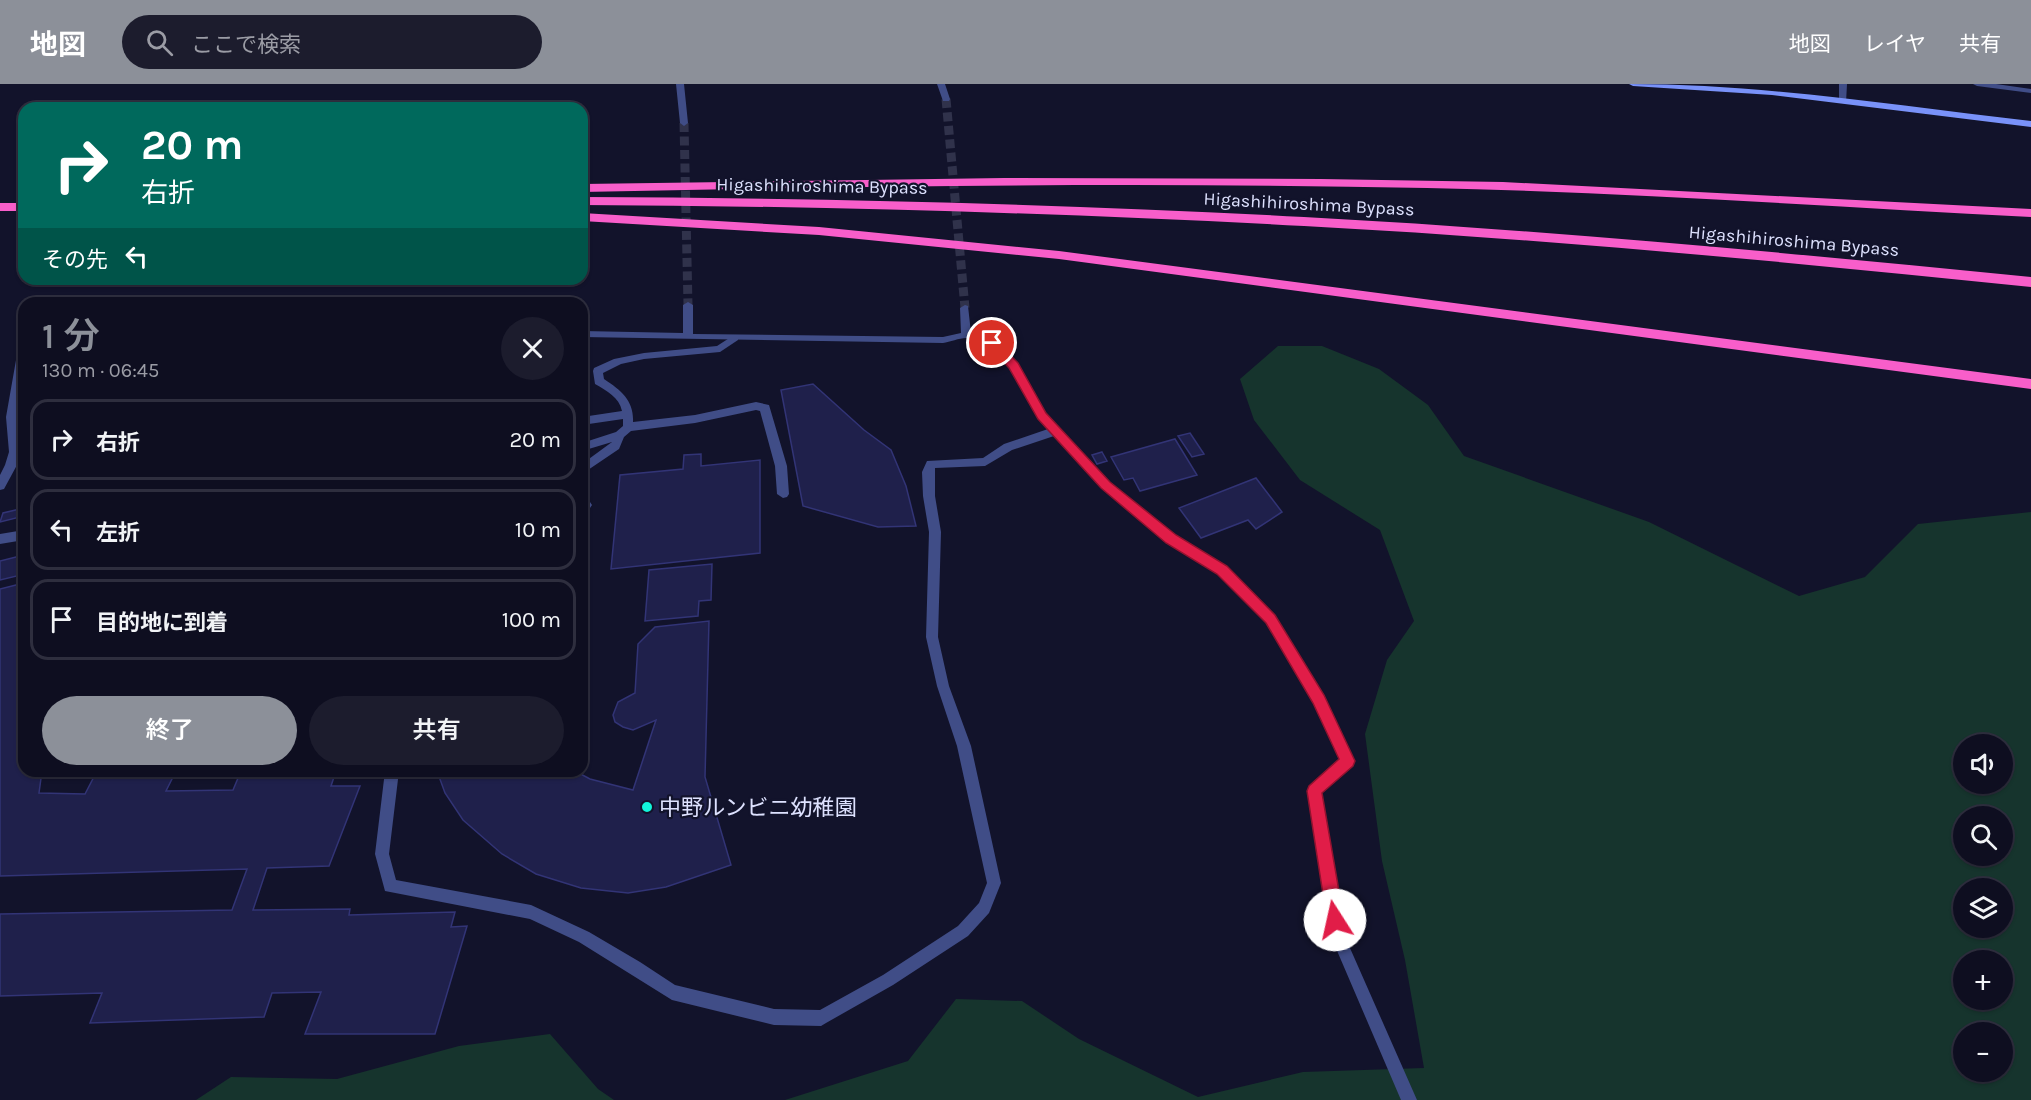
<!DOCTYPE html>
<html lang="ja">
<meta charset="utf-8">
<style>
:root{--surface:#0e0e20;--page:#1c1c2d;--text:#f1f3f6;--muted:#9b9ca5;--line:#2e2e3e;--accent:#8c9099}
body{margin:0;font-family:Karla,"Noto Sans JP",sans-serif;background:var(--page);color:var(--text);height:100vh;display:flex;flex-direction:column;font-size:22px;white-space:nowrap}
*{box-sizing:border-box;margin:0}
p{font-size:20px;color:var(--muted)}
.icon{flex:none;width:33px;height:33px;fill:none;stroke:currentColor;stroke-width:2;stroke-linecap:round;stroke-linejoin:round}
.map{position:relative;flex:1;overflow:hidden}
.drawer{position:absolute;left:18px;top:213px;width:570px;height:480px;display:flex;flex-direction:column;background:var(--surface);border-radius:18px;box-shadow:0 2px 4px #0004,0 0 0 2px var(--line)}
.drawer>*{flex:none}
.top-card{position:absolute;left:18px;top:18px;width:570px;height:183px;border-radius:18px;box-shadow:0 2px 4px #0004,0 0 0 2px var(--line);background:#00695c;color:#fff;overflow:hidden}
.tools{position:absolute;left:1953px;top:650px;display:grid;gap:12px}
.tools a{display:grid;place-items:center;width:60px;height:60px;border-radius:50%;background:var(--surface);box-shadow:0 2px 4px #0004,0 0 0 2px var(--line);font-size:30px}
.pin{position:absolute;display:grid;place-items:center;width:51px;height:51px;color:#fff;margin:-26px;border:3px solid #fff;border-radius:50%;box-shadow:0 2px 6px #0007}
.me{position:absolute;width:66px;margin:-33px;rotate:350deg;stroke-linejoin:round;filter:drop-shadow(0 0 4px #0008)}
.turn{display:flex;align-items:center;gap:21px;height:126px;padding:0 24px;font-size:27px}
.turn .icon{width:78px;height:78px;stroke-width:2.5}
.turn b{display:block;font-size:42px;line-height:51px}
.then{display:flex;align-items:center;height:57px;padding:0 24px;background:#0003;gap:12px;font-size:22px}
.round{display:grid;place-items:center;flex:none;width:63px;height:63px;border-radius:32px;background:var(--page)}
.summary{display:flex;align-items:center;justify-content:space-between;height:102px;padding:0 24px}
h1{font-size:36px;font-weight:600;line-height:45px;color:var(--accent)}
.button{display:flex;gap:12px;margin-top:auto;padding:12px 24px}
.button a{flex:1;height:69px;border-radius:36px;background:var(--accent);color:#fff;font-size:24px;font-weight:600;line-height:69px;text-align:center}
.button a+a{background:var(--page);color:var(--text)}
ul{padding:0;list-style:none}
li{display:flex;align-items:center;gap:18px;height:81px;margin:0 12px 9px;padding:0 12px;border:3px solid var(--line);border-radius:18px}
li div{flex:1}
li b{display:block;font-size:22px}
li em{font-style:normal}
header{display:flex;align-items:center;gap:36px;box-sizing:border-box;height:84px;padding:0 30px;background:var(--accent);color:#fff}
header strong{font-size:28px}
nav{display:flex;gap:33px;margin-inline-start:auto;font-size:21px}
.search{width:420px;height:54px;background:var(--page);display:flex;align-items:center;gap:15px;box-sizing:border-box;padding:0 21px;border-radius:33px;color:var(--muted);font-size:22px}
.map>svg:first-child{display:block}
</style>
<header>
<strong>地図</strong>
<div class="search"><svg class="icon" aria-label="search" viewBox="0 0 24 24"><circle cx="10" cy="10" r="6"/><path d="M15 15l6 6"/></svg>ここで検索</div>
<nav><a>地図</a><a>レイヤ</a><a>共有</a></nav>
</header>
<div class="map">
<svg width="2031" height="1016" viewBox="0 0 2031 1016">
<rect width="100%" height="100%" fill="#12132b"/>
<path fill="#16342d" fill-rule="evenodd" d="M1278,262H1322L1379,285L1428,321L1464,372L1649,438L1799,512L1865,493L1918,440L2031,428V1016H785L908,977L956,915L1022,917L1079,955L1198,1013L1303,988L1424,984L1405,876L1382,777L1365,650L1387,576L1414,537L1380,446L1300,396L1254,336L1240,295ZM1964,660H2002V699H1964ZM1964,732H2002V771H1964ZM1964,804H2002V843H1964ZM1964,876H2002V915H1964ZM1964,948H2002V987H1964Z
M550,950L598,1005L614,1016H196L231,993L337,995L459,962Z"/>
<path fill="#1f204b" stroke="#323476" stroke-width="1.5" d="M813,300L864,346L891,366L906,402L916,442L878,443L803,422L781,306Z
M1190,349L1204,370L1192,373L1178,352Z
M1175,355L1197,391L1140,407L1133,394L1124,396L1111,373Z
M1102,368L1107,377L1097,380L1092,371Z
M701,370V382L760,376V469L611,485L620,391L683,385L684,371Z
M1256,394L1282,428L1256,445L1248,436L1201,454L1179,424Z
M24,424V432L0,438L3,429Z
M24,471L21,491L0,496V477Z
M712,480L711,516L699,517L698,532L645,537L649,486Z
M24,499V687H42L39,709L85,710L97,687H176L166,707L233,706L241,687H336L331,702H360L329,782L267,784L253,826L350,825L349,831L455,828L451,843L467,842L435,950H305L321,908L272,909L264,933L90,939L102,909L0,912V830L232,826L247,785L0,792V505Z
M709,537L705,693L731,781L666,803L628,809L581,804L536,790L502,770L463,736L445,709L437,687H575L590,695L633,706L656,636L633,646L623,643L615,638L613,631L618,618L635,609L638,560L655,543Z"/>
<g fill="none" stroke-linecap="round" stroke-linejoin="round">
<path stroke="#30324b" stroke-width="9" stroke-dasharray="9 4.5" stroke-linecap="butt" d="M946,15L965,224
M684,39L688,221"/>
<path fill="#404d87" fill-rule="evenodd" d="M734,251L738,252V256L720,268L644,275L621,280L603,289L604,295C622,307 634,317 633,338L695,331L756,318L769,321L787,382L789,410L787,413L783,414L777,410L775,382L760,327L756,326L695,339L631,347L624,353L619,365L582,390V380L612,358L582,367V359L616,348L623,342V335L582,341V333L622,327C619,313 607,307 595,300L593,287L594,284L614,275L644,269L717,262Z
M24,256V288L16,333L19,368L17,381L4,405L0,406V391L5,381L9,368L6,333L19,259Z
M582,415L590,418L592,421L590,424H582Z"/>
<path fill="#404d87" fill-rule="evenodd" d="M676,0H684L688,39L684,42L680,39Z
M937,0H945L950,15L949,17H943Z
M1839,0H1847L1846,19L1839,17Z
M1973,0H1996L2031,5V9L1977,2Z
M688,218L693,221V250L943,253L961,249L960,224L965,221L968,222L971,249L996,257L1018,279L1046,329L1109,398L1175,452L1226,483L1275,531L1324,611L1355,677L1353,681L1321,709L1346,855L1417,1016H1401L1332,855L1307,707L1309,703L1341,675L1314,618L1267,539L1218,489L1167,458L1101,404L1054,352L1012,366L985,382L935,384V412L941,448L938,553L949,602L971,662L1001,799L989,829L968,852L893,901L826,939L821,942L774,941L672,916L579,858L530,835L385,807L375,770L385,687H399L389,770L396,796L531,821L589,848L640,878L675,901L774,925L820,926L883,891L958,842L979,819L987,799L957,662L937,602L926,553L929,448L923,412L922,388L927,377L983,374L1004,360L1048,345C1024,319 1008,257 966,254C959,254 950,258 943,259L582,253V247L683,249V221Z
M24,446V456L0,460V450Z"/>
<path fill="#7992f9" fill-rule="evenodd" d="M1629,0C1764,0 1898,22 2031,37V43L1772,11L1633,2Z"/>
<path fill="#f85eca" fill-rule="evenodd" d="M1004,94L1321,95L1503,98L2031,125V133C1830,123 1629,108 1427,104C1145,98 864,102 582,108V100Z
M582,113C823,114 1063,120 1304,133C1547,146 1789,169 2031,193V203C1789,178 1547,155 1304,142C1063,129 823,122 582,121Z
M0,119H24V127H0Z
M582,129L819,143L1059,167L2031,295V305L1059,175L819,151L582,137Z"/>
</g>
<path fill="#e11d48" stroke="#92132f" stroke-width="1.5" d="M992,255L996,256L1018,279L1046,329L1110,398L1176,451L1227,482L1275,531L1324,611L1355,677L1353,682L1322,709L1344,836L1341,842L1335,845L1329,842L1327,836L1307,707L1309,702L1339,675L1313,619L1266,539L1217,490L1166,459L1101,404L1038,335L1009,284L986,259Z"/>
<circle fill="#12f5da" stroke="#12132b" stroke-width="2" cx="647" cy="723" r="6"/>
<g text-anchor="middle" stroke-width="4.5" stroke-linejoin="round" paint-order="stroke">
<g font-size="18" fill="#dde1fe" stroke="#12132b">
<text transform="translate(822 102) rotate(1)" y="6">Higashihiroshima Bypass</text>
<text transform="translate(1309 120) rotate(3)" y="6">Higashihiroshima Bypass</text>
<text transform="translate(1794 157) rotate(5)" y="6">Higashihiroshima Bypass</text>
</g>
<g font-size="22" fill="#dde1fe" stroke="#12132b" text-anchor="start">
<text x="659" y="731">中野ルンビニ幼稚園</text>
</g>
</g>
</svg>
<div class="tools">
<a><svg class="icon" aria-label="sound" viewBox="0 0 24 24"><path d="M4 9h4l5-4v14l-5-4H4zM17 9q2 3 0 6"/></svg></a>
<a><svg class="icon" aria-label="search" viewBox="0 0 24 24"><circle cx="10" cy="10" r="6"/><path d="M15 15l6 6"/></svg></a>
<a><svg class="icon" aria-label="layers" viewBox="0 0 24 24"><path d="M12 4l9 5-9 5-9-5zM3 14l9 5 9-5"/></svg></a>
<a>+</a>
<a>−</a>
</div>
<div class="pin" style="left:992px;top:259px;background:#d93025"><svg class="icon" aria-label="arrive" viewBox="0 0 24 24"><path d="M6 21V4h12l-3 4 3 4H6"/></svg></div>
<svg class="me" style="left:1335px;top:836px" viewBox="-20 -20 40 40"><circle r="19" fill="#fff"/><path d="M0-13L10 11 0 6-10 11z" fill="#e11d48"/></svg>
<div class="top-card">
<div class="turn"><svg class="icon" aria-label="right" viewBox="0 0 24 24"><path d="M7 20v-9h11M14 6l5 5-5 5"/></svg><div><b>20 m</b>右折</div></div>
<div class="then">その先<svg class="icon" aria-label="left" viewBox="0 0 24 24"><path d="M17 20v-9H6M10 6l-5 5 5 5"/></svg></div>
</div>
<section class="drawer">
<div class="summary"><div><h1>1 分</h1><p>130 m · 06:45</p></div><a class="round"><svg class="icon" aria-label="close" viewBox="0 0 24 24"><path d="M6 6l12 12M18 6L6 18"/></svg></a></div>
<ul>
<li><svg class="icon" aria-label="right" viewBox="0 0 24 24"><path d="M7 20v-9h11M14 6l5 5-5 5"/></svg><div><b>右折</b></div><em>20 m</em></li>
<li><svg class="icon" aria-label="left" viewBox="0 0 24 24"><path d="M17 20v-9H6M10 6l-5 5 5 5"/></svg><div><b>左折</b></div><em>10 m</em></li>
<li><svg class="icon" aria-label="arrive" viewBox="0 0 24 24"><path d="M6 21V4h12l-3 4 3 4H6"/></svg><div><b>目的地に到着</b></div><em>100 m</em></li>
</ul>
<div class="button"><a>終了</a><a>共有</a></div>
</section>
</div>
